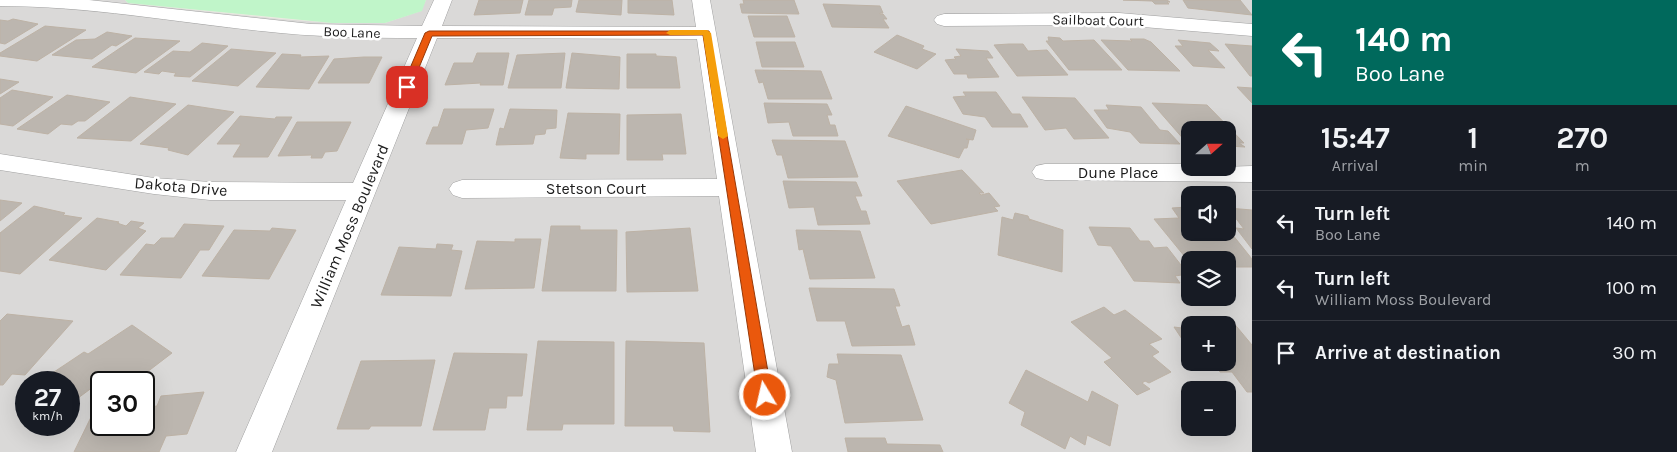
<!DOCTYPE html>
<meta charset="utf-8">
<style>
:root{--surface:#171b24;--page:#20242c;--text:#f1f3f6;--muted:#9ea1a6;--line:#363941}
body{margin:0;font-family:Karla,sans-serif;background:var(--page);color:var(--text);height:100vh;display:flex;flex-direction:column;font-size:19px;white-space:nowrap}
*{box-sizing:border-box;margin:0}
p{font-size:16px;color:var(--muted)}
.icon{flex:none;width:28px;height:28px;fill:none;stroke:currentColor;stroke-width:2;stroke-linecap:round;stroke-linejoin:round}
.map{position:relative;flex:1;overflow:hidden}
.sheet{display:flex;flex-direction:column;background:var(--surface);width:425px}
.sheet>*{flex:none}
.hud{background:#00695c;color:#fff;overflow:hidden}
.needle{width:32px;rotate:69deg}
.buttons{position:absolute;left:1181px;top:121px;display:grid;gap:10px}
.buttons a{display:grid;place-items:center;width:55px;height:55px;border-radius:10px;background:var(--surface);box-shadow:0 5px 20px #0002;font-size:25px}
.speed{position:absolute;left:15px;top:371px;display:flex;gap:10px;font-size:25px;font-weight:700;text-align:center}
.speed>*{display:grid;place-content:center;width:65px;height:65px;border-radius:50%;background:var(--surface);box-shadow:0 5px 20px #0002;line-height:1}
.speed small{font-size:12px;font-weight:400}
.speed .limit{border:2px solid #111;border-radius:8px;background:#fff;color:#111}
.pin{position:absolute;display:grid;place-items:center;width:42px;height:42px;color:#fff;margin:-21px;border-radius:10px;box-shadow:0 2px 8px #0006}
.me{position:absolute;width:55px;margin:-28px;rotate:351deg;stroke-linejoin:round;filter:drop-shadow(0 0 4px #0008)}
.turn{display:flex;align-items:center;gap:18px;height:105px;padding:0 20px;font-size:22px}
.turn .icon{width:65px;height:65px;stroke-width:2.5}
.turn b{display:block;font-size:35px;line-height:42px}
.eta{display:flex;justify-content:space-evenly;align-items:center;height:85px;text-align:center}
.eta b{font-size:30px;font-weight:700;line-height:35px}
ul{padding:0;list-style:none}
li{display:flex;align-items:center;gap:15px;height:65px;padding:0 20px;border-top:1px solid var(--line)}
li div{flex:1}
li b{display:block;font-size:19px}
li em{font-style:normal}
main{display:flex;flex:1;min-height:0}
.map>svg:first-child{display:block}
</style>
<main>
<div class="map">
<svg width="1252" height="452" viewBox="0 0 1252 452">
<rect width="100%" height="100%" fill="#eceae2"/>
<path fill="#dad9d8" fill-rule="evenodd" d="M0,0H125L128,3L280,19L332,23H385L421,11L426,0H1252V452H0ZM1190,130H1228V168H1190ZM1190,195H1228V232H1190ZM1190,260H1228V298H1190ZM1190,325H1228V362H1190ZM26,382H69V425H26ZM101,382H144V425H101ZM1190,390H1228V428H1190Z"/>
<path fill="#c0f5c9" d="M125,0H426L422,11L385,23H332L128,3Z"/>
<path fill="#bcb6af" stroke="#bdb2a5" d="M479,0H523L520,13L474,15Z
M529,0H572L571,7L554,8L552,15H525Z
M579,0H622L621,15L576,12Z
M628,0H672L674,15L628,13Z
M743,0H794L799,14L742,13L740,4H744Z
M1123,0H1167L1170,2H1167L1169,4H1155L1152,1Z
M1183,0H1240L1252,15L1188,8Z
M823,4L880,6L883,13H880V14H883L887,19H883L889,28L832,27Z
M748,16H787L795,37H754Z
M13,19L38,24L5,44L0,43V20L8,21Z
M45,26L86,30L37,61L0,56V53Z
M107,32L132,36L116,46L112,45L92,59L52,55L76,40L95,39Z
M897,35L924,46L922,49L936,54L917,69L874,52Z
M1048,37L1060,38L1063,41L1094,40L1122,70H1069L1046,41H1049Z
M135,38L180,41L136,73L92,67Z
M1130,39H1144L1151,42L1180,71L1128,70L1101,40L1132,41Z
M1178,40L1210,43L1219,51L1208,50L1225,68L1193,66L1175,46H1183Z
M756,42H795L804,67H762Z
M202,43L228,46L190,77L174,76L176,73L162,71L159,74L144,72L173,51L190,52Z
M1009,44H1023L1028,51L1047,50L1068,75L1017,76L994,45Z
M1225,44L1252,46V76H1250Z
M231,49L276,53L238,86L192,81Z
M956,49L988,51L993,58H986L999,77L968,78L967,74H954L945,60L956,59L954,57L961,56Z
M477,53H509L503,85H480L481,83L445,85L454,63H473Z
M565,53L561,88H508L517,55Z
M572,53L620,57L619,89L566,88Z
M282,54L301,55L300,57L329,56L309,89L256,87Z
M627,54H656V56L676,57L680,88H627Z
M364,57H382L369,83H318L334,59Z
M755,70L821,71L832,99H768L763,82L759,83Z
M0,79L19,82L0,94Z
M1237,87L1252,88V103Z
M12,90L53,97L13,126L0,124V98Z
M963,92H996L1012,114H1020L1028,127H992L985,117L963,114L953,97L966,96Z
M67,95L110,102L85,121H78L72,125L61,124L48,134L17,129Z
M130,97L176,104L131,141L77,138Z
M1022,97L1075,98L1109,138L1074,139L1066,128L1045,130Z
M764,103L827,104L832,115H827L830,125H835L838,136H793L789,122L768,123Z
M1152,103L1207,105L1244,143H1239L1245,147L1228,146V130H1190V142H1186Z
M188,105L234,112L188,155L168,150L169,148L140,144Z
M1106,105L1141,107L1160,130L1168,131L1180,144L1140,143L1130,132L1107,128L1094,110H1109Z
M906,106L976,130L973,140L966,139L969,140L967,148H964L959,158L888,136Z
M444,109H494L488,128L466,130L462,144H426L433,127H438Z
M510,109L557,110L556,128L546,129L545,134L535,135L533,144L496,145L500,128L504,129Z
M568,113L620,114L619,154H586V159L560,158Z
M681,114L686,154H662L663,160H627V115Z
M240,116L275,119L276,117H292L268,157H233L241,144H217Z
M297,122H351L337,151L325,152L322,158H311L312,155L278,156Z
M772,140L845,141L858,177L788,178L782,155H777Z
M962,170L984,193H979L981,195L989,193L1000,206L994,207L998,211L931,224L897,181Z
M783,181L856,182L862,196H855L861,211H866L870,224L818,225L814,207L789,208Z
M0,200L22,203L0,221Z
M34,206L65,213L63,215L82,218L20,274L0,271V233Z
M1187,207L1190,209V232H1228V229L1252,259V267H1228V260H1190V263L1154,219L1179,218L1172,208Z
M1228,208L1252,210V249L1236,228L1244,229Z
M1015,213L1028,216L1030,221L1029,219L1063,230L1062,272L998,255L1002,217L1013,220Z
M97,218L119,222L117,223L126,226L131,221L144,223L138,228L146,231L106,270L49,260Z
M184,224L224,226L209,250H200L181,278L120,275L146,244L154,245L161,238H174Z
M551,226H580V230H617L616,291H542Z
M1089,227L1130,228L1140,241H1149L1154,248L1167,247L1188,274L1175,276L1180,283L1134,281L1111,246L1098,245Z
M272,228L296,230L269,279L202,276L234,230L270,231Z
M690,228L698,291L627,292L626,232Z
M796,230L860,231L875,278L810,279L803,249L799,250Z
M515,239H541L534,288L465,289L477,241L515,242Z
M437,244L453,245L451,250L462,251L451,296L381,295L399,247L436,249Z
M809,288L894,289L900,306H895L902,327L909,325L915,345L852,346L845,321H817Z
M1104,307L1114,315L1125,310L1162,339L1149,344L1159,352L1152,356L1171,372L1149,383L1145,381L1142,383L1150,389L1137,395L1104,362L1112,358L1071,322Z
M7,314L73,321L25,375L12,374L3,385H0V321Z
M1186,320L1232,321L1252,345V392H1247L1232,372H1220L1214,362H1228V325L1190,326Z
M132,325L172,353L134,382H101V387L97,384L70,404L69,382H44L42,380L84,352L88,354Z
M1174,327L1190,329V351Z
M538,341L614,342V424H563L562,430H527Z
M626,341L704,343L710,432L674,431L673,426H625Z
M454,353L527,354L522,396H507L506,408H489L485,430H433Z
M837,354L901,355L923,420L845,423L836,380L827,377L829,364H839Z
M435,360L421,426H371L369,429H337L361,361Z
M1026,370L1088,402L1092,391L1118,405L1110,446L1087,435L1085,445L1070,436L1065,449L1021,425L1025,412L1009,403Z
M204,392L187,434L166,436L159,452H74L93,413L101,412V425H144V408L157,406L161,396Z
M845,438H885L887,444L940,445L943,452H848Z"/>
<g fill="none" stroke-linecap="round" stroke-linejoin="round">
<defs>
<path id="minor" d="M0,0H89L311,24L422,26L434,0H452L442,26L696,27L692,0H710L792,452H756L719,196L462,198L453,195L449,189L453,183L462,180L717,179L697,39L437,38L272,452H236L346,200H210L154,194L0,170V154L154,178L210,182L353,183L417,38C365,38 313,37 261,31C174,22 88,6 0,6Z
M1119,13L1252,24V36L1119,25L944,26L937,24L934,20L937,16L944,14Z
M1045,164H1190V168L1252,166V182L1045,180L1036,178L1032,172L1036,166Z"/>
</defs>
<use href="#minor" stroke="#a0a0a0" stroke-width="1"/>
<use href="#minor" fill="#fff" fill-rule="evenodd"/>
</g>
<path fill="#ea580c" stroke="#983908" d="M429,31H709L772,395L770,400L765,401L760,400L758,395L703,35L432,36L411,87L403,89L402,87L425,33Z"/>
<path fill="#f59e0b" d="M707,30L711,33L728,136L723,139L718,136L703,35H670L666,33L670,30Z"/>
<g text-anchor="middle" stroke-width="5" stroke-linejoin="round" paint-order="stroke">
<g font-size="14" fill="#1c1c1c" stroke="#fff">
<text transform="translate(1098 20) rotate(1)" y="5">Sailboat Court</text>
<text transform="translate(352 32) rotate(2)" y="5">Boo Lane</text>
</g>
<g font-size="16" fill="#1c1c1c" stroke="#fff">
<text x="1118" y="178">Dune Place</text>
<text transform="translate(181 186) rotate(5)" y="6">Dakota Drive</text>
<text x="596" y="194">Stetson Court</text>
<text transform="translate(349 226) rotate(-67)" y="6">William Moss Boulevard</text>
</g>
</g>
</svg>
<div class="buttons">
<a><svg class="needle" viewBox="-14 -14 28 28"><path d="M0-13l5 13h-10z" fill="#e53935"/><path d="M0 13l5-13h-10z" fill="#9ea1a6"/></svg></a>
<a><svg class="icon" aria-label="sound" viewBox="0 0 24 24"><path d="M4 9h4l5-4v14l-5-4H4zM17 9q2 3 0 6"/></svg></a>
<a><svg class="icon" aria-label="layers" viewBox="0 0 24 24"><path d="M12 4l9 5-9 5-9-5zM3 14l9 5 9-5"/></svg></a>
<a>+</a>
<a>−</a>
</div>
<div class="speed"><div>27<small>km/h</small></div><div class="limit">30</div></div>
<div class="pin" style="left:407px;top:87px;background:#d93025"><svg class="icon" aria-label="arrive" viewBox="0 0 24 24"><path d="M6 21V4h12l-3 4 3 4H6"/></svg></div>
<svg class="me" style="left:765px;top:395px" viewBox="-20 -20 40 40"><circle r="17" fill="#ea580c" stroke="#fff" stroke-width="3"/><path d="M0-11L8 9 0 5-8 9z" fill="#fff"/></svg>
</div>
<section class="sheet">
<div class="hud">
<div class="turn"><svg class="icon" aria-label="left" viewBox="0 0 24 24"><path d="M17 20v-9H6M10 6l-5 5 5 5"/></svg><div><b>140 m</b>Boo Lane</div></div>
</div>
<div class="eta">
<div><b>15:47</b><p>Arrival</p></div>
<div><b>1</b><p>min</p></div>
<div><b>270</b><p>m</p></div>
</div>
<ul>
<li><svg class="icon" aria-label="left" viewBox="0 0 24 24"><path d="M17 20v-9H6M10 6l-5 5 5 5"/></svg><div><b>Turn left</b><p>Boo Lane</p></div><em>140 m</em></li>
<li><svg class="icon" aria-label="left" viewBox="0 0 24 24"><path d="M17 20v-9H6M10 6l-5 5 5 5"/></svg><div><b>Turn left</b><p>William Moss Boulevard</p></div><em>100 m</em></li>
<li><svg class="icon" aria-label="arrive" viewBox="0 0 24 24"><path d="M6 21V4h12l-3 4 3 4H6"/></svg><div><b>Arrive at destination</b></div><em>30 m</em></li>
</ul>
</section>
</main>
